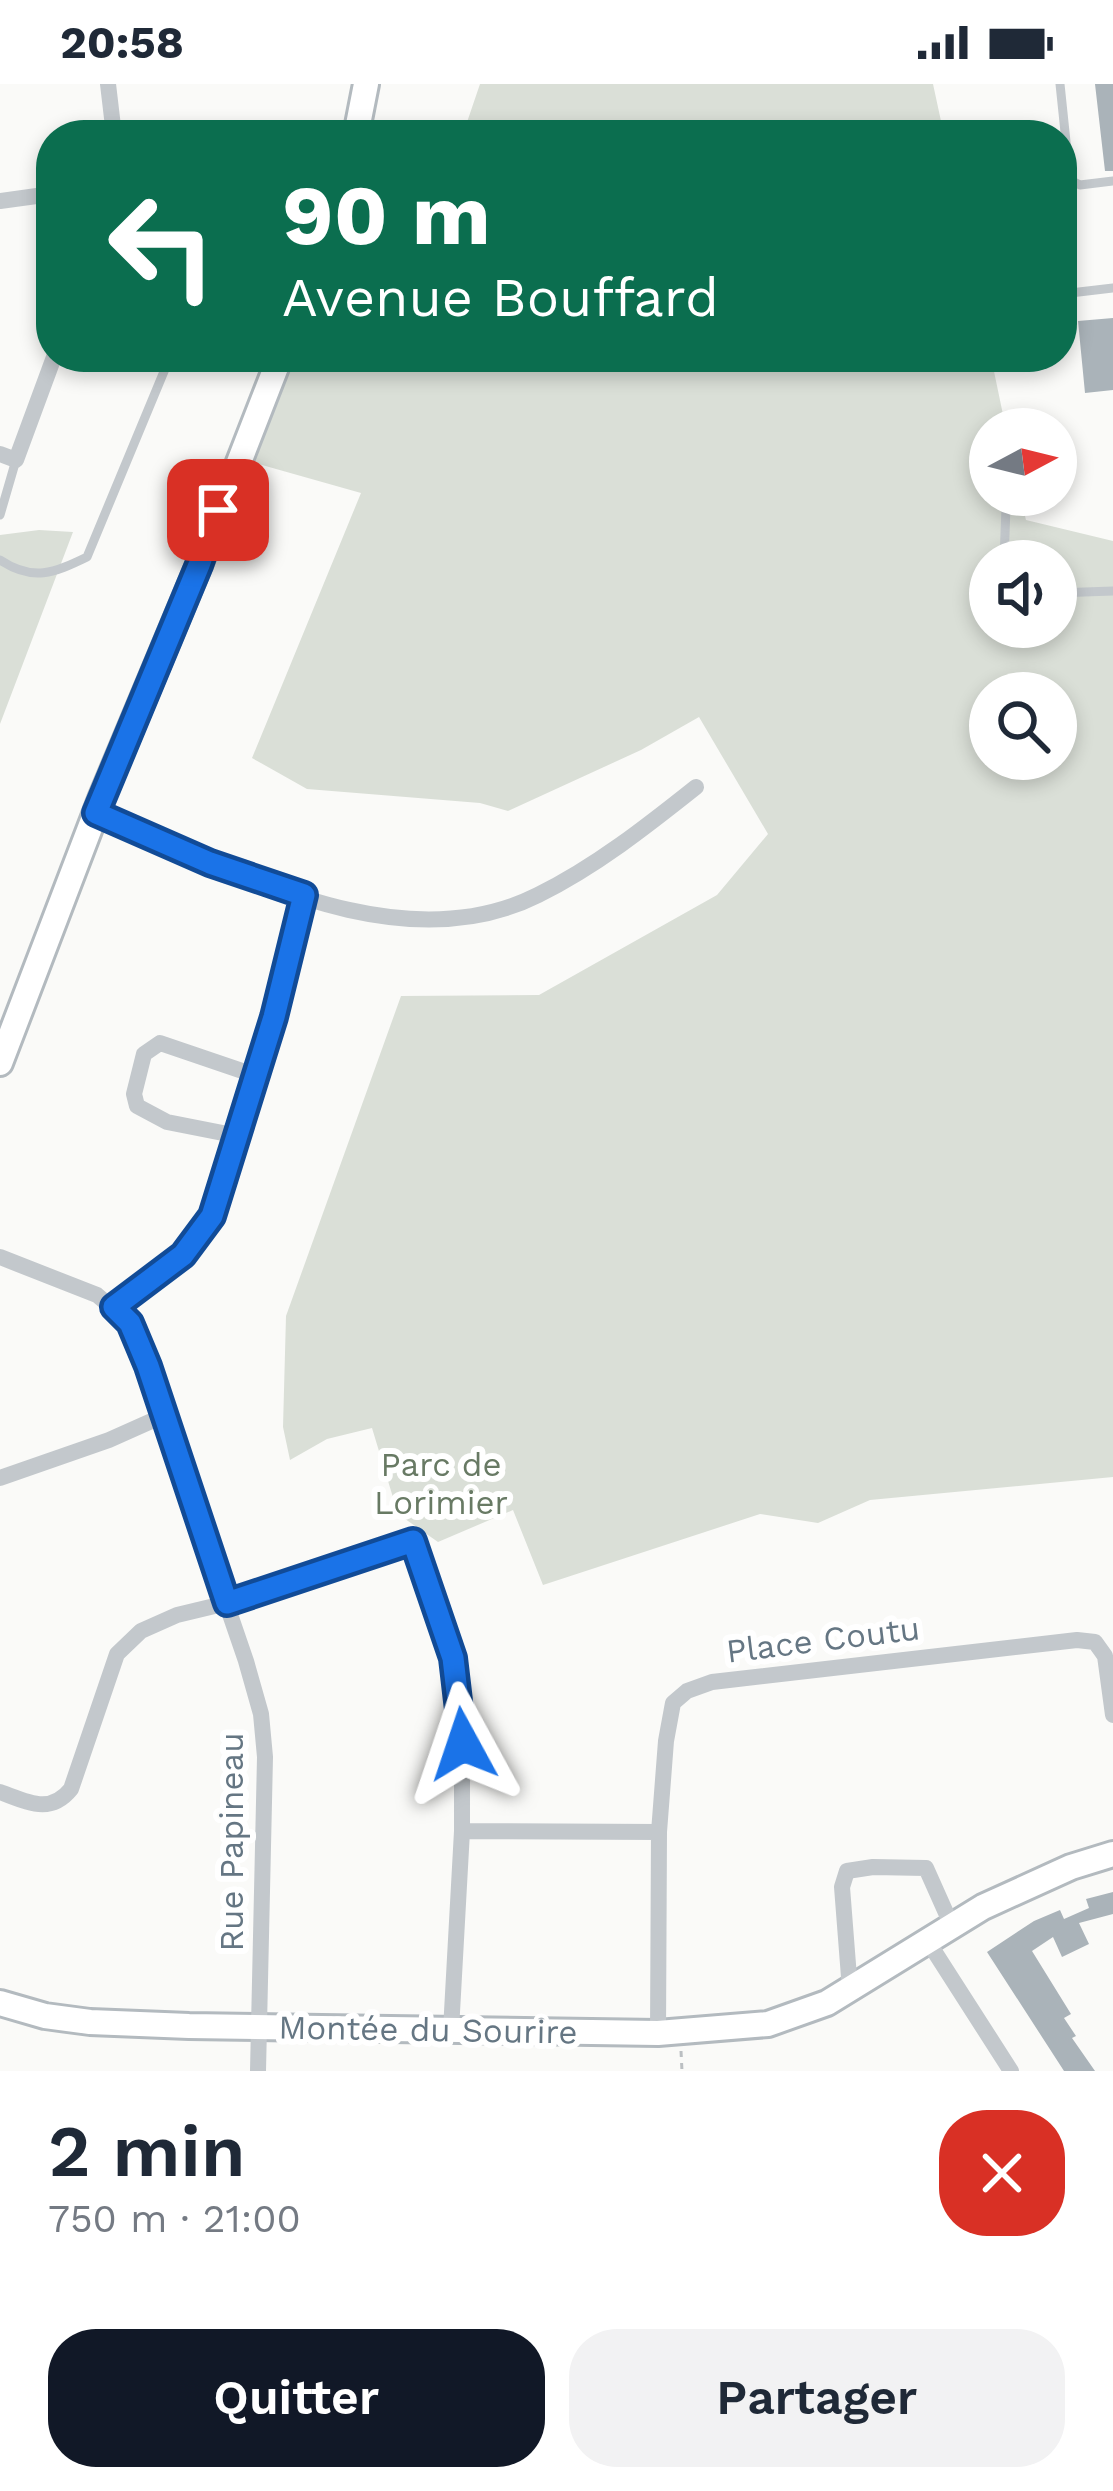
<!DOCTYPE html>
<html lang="fr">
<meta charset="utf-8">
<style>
:root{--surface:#fff;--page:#f2f2f3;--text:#1f2937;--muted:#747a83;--accent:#111827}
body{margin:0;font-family:"Work Sans",sans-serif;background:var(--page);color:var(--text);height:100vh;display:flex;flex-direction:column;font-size:45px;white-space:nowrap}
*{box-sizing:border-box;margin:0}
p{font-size:39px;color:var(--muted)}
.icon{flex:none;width:66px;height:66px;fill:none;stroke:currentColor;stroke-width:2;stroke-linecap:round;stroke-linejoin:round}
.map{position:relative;height:1987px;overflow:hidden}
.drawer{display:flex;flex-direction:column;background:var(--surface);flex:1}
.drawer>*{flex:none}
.banner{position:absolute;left:36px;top:36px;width:1041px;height:252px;border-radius:48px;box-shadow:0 6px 18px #0003;background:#0b6e4f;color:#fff;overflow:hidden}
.needle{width:78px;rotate:83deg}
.tools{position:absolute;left:969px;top:324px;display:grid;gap:24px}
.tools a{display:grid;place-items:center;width:108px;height:108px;border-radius:50%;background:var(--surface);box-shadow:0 6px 18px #0003;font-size:60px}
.pin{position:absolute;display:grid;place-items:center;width:102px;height:102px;color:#fff;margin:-51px;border-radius:24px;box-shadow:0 6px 18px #0006}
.me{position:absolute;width:132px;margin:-66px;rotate:355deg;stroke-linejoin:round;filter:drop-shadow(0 0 9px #0008)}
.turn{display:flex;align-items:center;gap:42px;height:252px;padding:0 48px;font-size:54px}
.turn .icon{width:156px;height:156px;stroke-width:2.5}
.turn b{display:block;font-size:84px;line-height:102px}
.round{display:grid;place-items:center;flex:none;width:126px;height:126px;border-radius:48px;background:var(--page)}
.head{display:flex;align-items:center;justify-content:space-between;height:204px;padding:0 48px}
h1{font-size:72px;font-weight:600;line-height:90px}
.cta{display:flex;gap:24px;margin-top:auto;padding:24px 48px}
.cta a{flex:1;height:138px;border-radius:48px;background:var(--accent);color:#fff;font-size:48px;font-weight:600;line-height:138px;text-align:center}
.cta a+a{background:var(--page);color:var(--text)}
.status{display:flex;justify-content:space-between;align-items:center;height:84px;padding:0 60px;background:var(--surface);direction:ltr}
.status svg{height:33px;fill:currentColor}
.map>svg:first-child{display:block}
</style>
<div class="status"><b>20:58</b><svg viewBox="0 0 49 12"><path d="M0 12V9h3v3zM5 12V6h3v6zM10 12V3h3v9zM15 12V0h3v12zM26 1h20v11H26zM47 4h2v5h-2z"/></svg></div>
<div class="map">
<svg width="1113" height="1987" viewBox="0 0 1113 1987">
<rect width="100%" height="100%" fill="#fafaf8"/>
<path fill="#dadfd7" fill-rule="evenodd" d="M480,0H933L944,51H356L360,39L464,47Z
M280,273H991L1006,345H990V411H1020L1026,436L1113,457V1393L870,1416L818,1439L760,1430L543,1501L513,1426L438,1458L398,1430L372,1344L327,1355L290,1376L283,1343L286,1232L401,912L539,911L717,811L768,750L699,633L641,666L508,727L480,719L307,705L252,674L361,409L237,374ZM990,477H1056V543H990ZM990,609H1056V675H990Z
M39,446L73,448L0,640V451Z"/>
<path fill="#aab3b9" d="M1095,0H1113V87H1105Z
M1113,234V306L1085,309L1078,237Z
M1113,1808V1830L1079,1839L1089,1860L1062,1873L1053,1853L1032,1867L1071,1930L1064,1934L1076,1952L1072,1954L1095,1987H1064L987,1868L1034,1837L1060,1826L1064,1835L1089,1824L1086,1815Z"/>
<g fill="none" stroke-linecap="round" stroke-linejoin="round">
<defs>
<path id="secondary" d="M356,51L366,0
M0,979L101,715L199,481L280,273
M0,1919L45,1932L90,1938L189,1942L658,1949L768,1940L827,1919L983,1823L1071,1783L1113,1770"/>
</defs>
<use href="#secondary" stroke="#b3babf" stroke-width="30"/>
<path stroke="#bbbfc2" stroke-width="3" stroke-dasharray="6 6" stroke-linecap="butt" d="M681,1967L682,1987"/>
<path stroke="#c3c8cc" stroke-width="9" d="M1060,0L1070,96L1080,101L1113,97
M1062,210L1113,204
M0,431L16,376
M0,476C33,498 54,489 87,473L170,273
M1004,477L1006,423
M1056,509L1113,507"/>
<path stroke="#c3c8cc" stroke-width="16" d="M108,0L114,51
M0,117L51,110
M0,370L16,376L54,273
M96,729C226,782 397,882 538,811C595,783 647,742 696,703
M238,1052L167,1038L137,1022L134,1010L144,970L160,959L254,991
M0,1173L97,1211L130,1239L246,1577L261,1630L265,1673L258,1987
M114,1223L183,1171L212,1133L274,933L304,811
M0,1394L109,1356L165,1331
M0,1708C28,1718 50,1731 71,1705L117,1570L141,1547L177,1531L227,1519L413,1457L453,1574L462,1629V1747L451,1946
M462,1747L659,1748
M927,1856L1011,1987
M850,1906L842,1803L847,1787L873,1783L926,1784L951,1840
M658,1949L659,1748L666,1657L673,1619L687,1607L712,1598L1077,1556L1095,1558L1105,1572L1113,1631"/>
<use href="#secondary" stroke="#fff" stroke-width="24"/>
</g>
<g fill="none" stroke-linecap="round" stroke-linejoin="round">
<defs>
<path id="route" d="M218,426L199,481L96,729L210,779L304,811L274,933L212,1132L183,1171L114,1223L130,1239L148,1282L227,1519L413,1457L453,1574L463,1660"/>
</defs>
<use href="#route" stroke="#114b97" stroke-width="30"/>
<use href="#route" stroke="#1a73e8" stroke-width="21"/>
</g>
<g text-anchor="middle" stroke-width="12" stroke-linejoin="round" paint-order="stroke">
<g font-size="33" fill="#687a64" stroke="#fff">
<text x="441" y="1392">Parc de<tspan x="441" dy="38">Lorimier</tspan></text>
</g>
<g font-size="33" fill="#657683" stroke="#fff">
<text transform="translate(823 1555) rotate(-7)" y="12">Place Coutu</text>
<text transform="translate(231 1758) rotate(-90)" y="12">Rue Papineau</text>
<text transform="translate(428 1945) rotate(1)" y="12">Montée du Sourire</text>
</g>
</g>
</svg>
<div class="tools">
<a><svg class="needle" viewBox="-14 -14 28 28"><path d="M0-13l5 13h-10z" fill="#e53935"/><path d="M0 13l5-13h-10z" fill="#747a83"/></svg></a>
<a><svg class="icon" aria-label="sound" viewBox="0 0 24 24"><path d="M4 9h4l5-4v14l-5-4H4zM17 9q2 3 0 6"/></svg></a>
<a><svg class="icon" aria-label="search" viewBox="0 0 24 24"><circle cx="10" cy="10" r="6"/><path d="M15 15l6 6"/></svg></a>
</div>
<div class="pin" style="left:218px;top:426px;background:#d93025"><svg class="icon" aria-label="arrive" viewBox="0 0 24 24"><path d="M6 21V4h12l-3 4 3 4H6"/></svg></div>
<svg class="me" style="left:463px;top:1660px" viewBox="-20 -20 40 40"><path d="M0-17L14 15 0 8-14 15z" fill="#1a73e8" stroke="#fff" stroke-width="4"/></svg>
<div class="banner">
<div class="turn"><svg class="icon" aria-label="left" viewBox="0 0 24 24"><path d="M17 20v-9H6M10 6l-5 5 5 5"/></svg><div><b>90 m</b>Avenue Bouffard</div></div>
</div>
</div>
<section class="drawer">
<div class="head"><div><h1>2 min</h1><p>750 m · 21:00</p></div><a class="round" style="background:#d93025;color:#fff"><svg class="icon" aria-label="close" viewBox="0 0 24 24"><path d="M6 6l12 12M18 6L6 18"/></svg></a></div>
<div class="cta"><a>Quitter</a><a>Partager</a></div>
</section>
